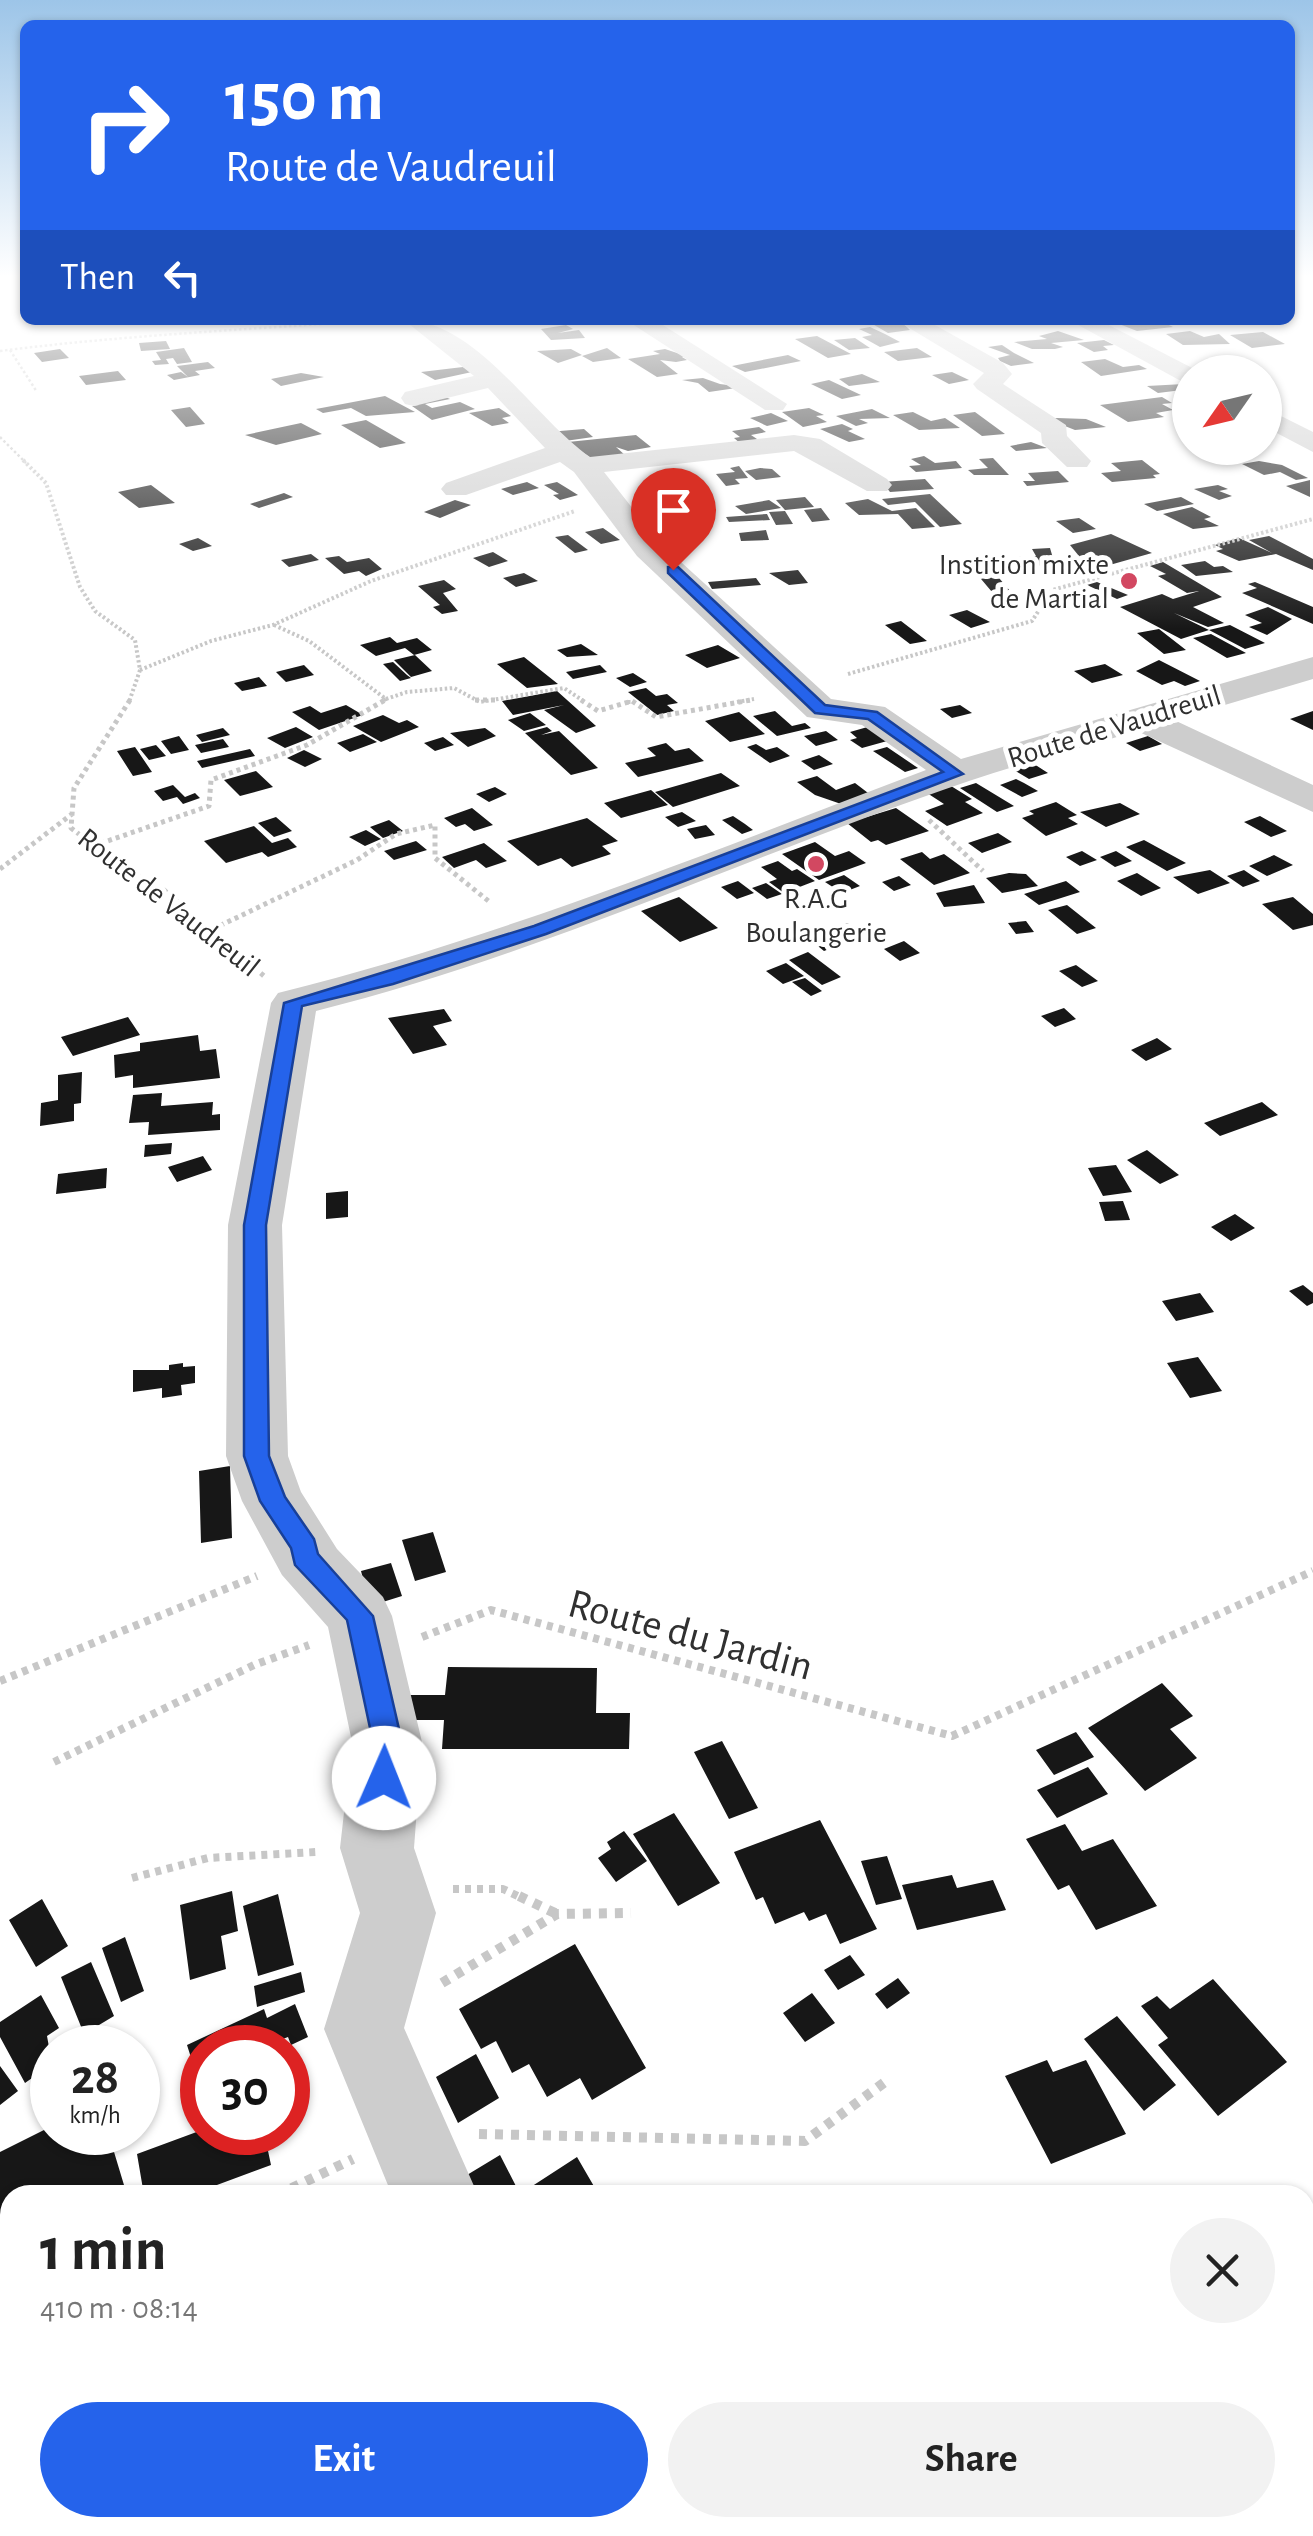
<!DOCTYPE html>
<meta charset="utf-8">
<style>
:root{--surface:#fff;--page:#f2f2f2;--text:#222;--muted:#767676;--accent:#2563eb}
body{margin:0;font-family:"Alegreya Sans",sans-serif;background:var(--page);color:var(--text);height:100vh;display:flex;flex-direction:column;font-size:38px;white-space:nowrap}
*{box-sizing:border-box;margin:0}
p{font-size:32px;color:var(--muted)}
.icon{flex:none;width:55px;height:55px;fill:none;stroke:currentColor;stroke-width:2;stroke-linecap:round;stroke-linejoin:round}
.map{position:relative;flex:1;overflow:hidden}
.drawer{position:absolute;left:0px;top:2185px;width:1315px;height:352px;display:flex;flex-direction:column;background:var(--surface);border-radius:30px 30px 0 0;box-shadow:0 2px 8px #0004}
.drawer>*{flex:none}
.guide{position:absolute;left:20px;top:20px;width:1275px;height:305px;border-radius:15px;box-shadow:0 2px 8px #0004;background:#2563eb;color:#fff;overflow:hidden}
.needle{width:65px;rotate:236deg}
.controls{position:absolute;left:1172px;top:355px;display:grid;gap:20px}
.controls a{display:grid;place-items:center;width:110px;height:110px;border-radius:50%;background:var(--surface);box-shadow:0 2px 8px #0004;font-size:50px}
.speed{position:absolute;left:30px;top:2025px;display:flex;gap:20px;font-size:50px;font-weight:700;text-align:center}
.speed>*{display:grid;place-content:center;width:130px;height:130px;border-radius:50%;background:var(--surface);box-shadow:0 2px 8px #0004;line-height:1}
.speed small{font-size:25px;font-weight:400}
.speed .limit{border:15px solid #d22;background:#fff;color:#111}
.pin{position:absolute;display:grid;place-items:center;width:85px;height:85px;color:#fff;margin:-102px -42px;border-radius:50% 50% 50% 0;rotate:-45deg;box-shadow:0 0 10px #0007}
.pin .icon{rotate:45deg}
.me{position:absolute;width:110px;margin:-55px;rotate:1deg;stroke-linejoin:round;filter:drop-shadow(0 0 8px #0008)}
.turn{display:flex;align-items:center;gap:35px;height:210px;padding:0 40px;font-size:45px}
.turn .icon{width:130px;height:130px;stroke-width:2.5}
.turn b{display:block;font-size:70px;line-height:85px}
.then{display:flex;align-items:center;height:95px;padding:0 40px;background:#0003;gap:20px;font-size:38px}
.round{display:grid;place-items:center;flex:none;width:105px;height:105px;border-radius:52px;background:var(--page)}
.summary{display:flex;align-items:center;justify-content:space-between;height:170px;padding:0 40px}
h1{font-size:60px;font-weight:700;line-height:75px}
.action{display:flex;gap:20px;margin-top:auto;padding:20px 40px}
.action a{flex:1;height:115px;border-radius:60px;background:var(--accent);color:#fff;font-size:40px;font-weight:700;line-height:115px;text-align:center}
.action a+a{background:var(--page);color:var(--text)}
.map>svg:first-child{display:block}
</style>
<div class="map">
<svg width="1313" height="2536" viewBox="0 0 1313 2536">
<rect width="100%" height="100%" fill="#fff"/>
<path fill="#171717" d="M893,320L883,324L903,323L910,330L888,333L869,322Z
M1109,320H1159L1173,327L1137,331Z
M566,325L573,329L558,333L579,330L585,338L551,340L541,329Z
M870,327L885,334L900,342L880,347L862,337L872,335L859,329Z
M1058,331L1084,340L1051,343L1063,347L1055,349H1032L1014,342L1047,339L1039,336Z
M1190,331L1204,337L1219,334L1230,344L1183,345L1166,334Z
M1263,332L1285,344L1252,348L1230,335Z
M817,336L851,354L828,358L795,339Z
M855,338L870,348L849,350L834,340Z
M1104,340L1114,345L1103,346L1108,350L1094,352L1077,343Z
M166,341L170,349L141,351L139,343Z
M1002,345L1014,353L1034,363L1011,366L1000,361L998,358L1010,355L988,347Z
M184,348L192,362L177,364L173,358L166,359L169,364L155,365L152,361L161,360L156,352Z
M607,348L621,358L593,362L582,356Z
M917,348L932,357L898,361L884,352Z
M60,349L69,358L42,362L34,353Z
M571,349L582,355L558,363L537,351Z
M665,349L686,356L682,357L687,360L676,362L660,360L678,374L657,377L628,359L660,354L653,351Z
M788,355L801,361L745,372L732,366Z
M1105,359L1123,367L1139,365L1147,369L1101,376L1081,362Z
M208,362L215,368L195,371L200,375L174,380L167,375L181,372L188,377L177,366Z
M463,367L472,372L435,380L421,372Z
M118,371L126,380L86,385L79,376Z
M952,372L969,380L949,384L932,375Z
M301,373L324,377L281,386L271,379Z
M862,374L880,382L849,386L839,379Z
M703,378L720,384L743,387L709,392L698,383L682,380Z
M829,380L861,395L842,399L811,384Z
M1184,384L1190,389L1158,393L1147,386Z
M441,395L450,399L425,404L432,408L460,402L475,409L432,420L412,406L419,405L411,401Z
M385,396L415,412L366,416L351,408L323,413L316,409Z
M1162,397L1172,403L1162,404L1173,410L1156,413L1164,417L1128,422L1100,405Z
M190,407L205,424L186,427L171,410Z
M499,408L511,416L502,418L509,423L492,426L469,413Z
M809,408L824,415L816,416L827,422L803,427L782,412Z
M872,409L890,418L859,419L868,423L856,426L836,416Z
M913,412L931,421L945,418L960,428L919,430L893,415Z
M975,412L1005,434L982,436L953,415Z
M771,413L788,421L767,426L750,418Z
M1057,418L1086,419L1106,427L1075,430L1047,419Z
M366,420L406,443L380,448L341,425Z
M301,423L322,434L276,445L245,435Z
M842,424L853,429L848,431L865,439L849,442L820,429Z
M759,427L766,432L751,435L760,441L741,444L734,438L740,437L732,431Z
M584,429L593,437L565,441L548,432Z
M636,435L651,447L628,451L616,447L626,456L595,461L568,442Z
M1031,442L1047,448L1016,451L1010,446Z
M924,456L935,463L956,461L962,468L916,472L909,466L921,465L911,459Z
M993,458L1009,475H974L968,470L988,468L979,459Z
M1142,460L1160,474L1153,475L1156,478L1112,482L1101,473L1121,471L1111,463Z
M1259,461L1282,465L1308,478L1296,480L1280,472L1264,475L1242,464Z
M739,466L748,478L735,479L740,484L726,486L716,474L735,472L730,468Z
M760,468L772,469L781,477L756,480L745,471Z
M1058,471L1069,482L1027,486L1023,481H1035L1028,473Z
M925,479L934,489L890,492L882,482Z
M1310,480V497L1286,486Z
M527,482L539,488L513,495L501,489Z
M557,482L570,490L578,495L560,500L553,495L559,494L544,485Z
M151,485L175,503L139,508L118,492Z
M1218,485L1228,489L1219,491L1232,496L1219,500L1194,489Z
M284,493L293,497L259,508L250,504Z
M930,494L962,524L940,527L915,502L888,505L882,499Z
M805,497L814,507L785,510L776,500Z
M1181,497L1194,504L1157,511L1144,504Z
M868,499L892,511L916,508L935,527L912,529L898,514L859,515L845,503Z
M455,500L471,505L440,518L424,512Z
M769,500L781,508L746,514L735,506Z
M1192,507L1211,517L1204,519L1219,526L1193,529L1163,514Z
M821,508L830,520L812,522L804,510Z
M785,511L793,524L776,525L769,512Z
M767,514L770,520L729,522L726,517Z
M1079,518L1096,529L1073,533L1056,521Z
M603,528L620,540L601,544L585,532Z
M766,530L769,540L741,541L739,533Z
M1111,534L1152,553L1099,568L1083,561L1070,545Z
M568,535L588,550L575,553L555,537Z
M1269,536L1313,559V570L1276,554L1239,561L1216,551L1223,549L1215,545L1239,538L1272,553L1249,540Z
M198,538L212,546L193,551L179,544Z
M1050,548L1055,565L1022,566L1018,557L1036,556L1032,549Z
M493,552L508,561L489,567L473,558Z
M311,554L319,560L289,567L281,560Z
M339,556L347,562L369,558L382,569L366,576L359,571L344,574L325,558Z
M1205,561L1214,567L1223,566L1233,572L1196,576L1181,565Z
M1163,562L1222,597L1193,607L1224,623L1208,627L1174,613L1209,630L1181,639L1120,607L1162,594L1173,599L1199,591L1187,593L1158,576L1166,574L1150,566Z
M798,570L808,583L789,585L769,573Z
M994,572L1010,591L992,592L976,573Z
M524,573L538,581L516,587L503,578Z
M756,578L761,585L712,589L708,582Z
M444,580L456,589L443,593L458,611L442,614L433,607L440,605L418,586Z
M1097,582L1104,585L1128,595L1117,599L1087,585Z
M1255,582L1313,607V624L1242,593L1257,588L1248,584Z
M1268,607L1292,619L1267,635L1249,627L1262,623L1245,615Z
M967,610L990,622L971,628L949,615Z
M901,621L927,641L910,644L885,625Z
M1230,625L1265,643L1245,649L1209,630Z
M1159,629L1186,650L1164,654L1137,633Z
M1211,634L1246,653L1227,658L1193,638Z
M390,637L397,643L417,638L432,650L414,655L405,648L376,656L360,645Z
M581,644L598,655L567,657L557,650Z
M718,645L740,658L707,668L685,655Z
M415,655L432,671L411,677L394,660Z
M524,657L558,684L527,688L497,664Z
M1159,660L1200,681L1185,686L1174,681L1162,685L1136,671Z
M393,662L407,675L411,678L400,681L383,664Z
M1105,664L1123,675L1092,683L1074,671Z
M304,665L314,675L286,682L276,672Z
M600,665L607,672L573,679L566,672Z
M633,673L647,682L630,687L616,678Z
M259,677L267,686L242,691L234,683Z
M646,688L656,696L667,694L678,703L667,705L674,711L657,715L628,692Z
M557,691L596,726L576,733L544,710L564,705L513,715L502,701Z
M346,705L363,715L319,730L292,712L310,706L321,713Z
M960,705L972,713L952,718L940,709Z
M775,711L792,726L805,723L811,728L777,736L753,716Z
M1313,711V730L1290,719Z
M739,712L765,734L730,742L705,721Z
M530,713L546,725L524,731L508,720Z
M383,715L399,723L407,720L419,727L381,742L353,726Z
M878,724L898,738L862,748L850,740L857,738L850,732Z
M296,727L313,737L285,748L267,738Z
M547,727L552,731L541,735L559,731L598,768L571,775L525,733Z
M223,728L230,735L202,742L196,735Z
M485,728L496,736L468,747L450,733Z
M826,731L838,740L816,746L804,736Z
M363,734L377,742L350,752L337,743Z
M179,736L189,750L171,754L161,741Z
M1148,736L1162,744L1140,751L1126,743Z
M443,737L454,745L435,751L424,743Z
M223,739L229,747L201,753L195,745Z
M666,743L675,751L689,748L704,761L638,777L625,763L656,756L647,748Z
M756,744L766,750L777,747L790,756L770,763L747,747Z
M156,745L166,756L149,760L140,749Z
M135,747L152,772L133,776L117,751Z
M887,747L915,766L918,768L905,772L873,751Z
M250,749L255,756L202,768L197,761Z
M304,750L322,759L305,767L287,758Z
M819,755L833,764L814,770L801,761Z
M1034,764L1048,773L1029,779L1014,770Z
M256,771L273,787L240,796L224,780Z
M721,773L740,786L673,807L655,792Z
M817,776L836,790L855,783L872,796L844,805L815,795L797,782Z
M1016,779L1024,783L1038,791L1022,797L1000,785Z
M976,783L1014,806L997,812L960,788Z
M173,785L185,797L195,793L200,798L183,804L177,797L163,801L154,791Z
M951,786L972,799L965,802L983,813L947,826L925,811L944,804L927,793Z
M495,787L507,794L489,802L476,794Z
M651,790L668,805L621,818L604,803Z
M1056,802L1077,815L1068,818L1078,824L1046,836L1022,818L1034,814L1029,811Z
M1120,803L1140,814L1106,827L1080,812Z
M472,808L493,825L474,831L465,824L456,827L444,818Z
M896,808L929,831L886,845L878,840L871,842L847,823Z
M682,812L696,821L678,827L665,817Z
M733,816L745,824L753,830L742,834L722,820Z
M1260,816L1287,831L1271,837L1244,822Z
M276,817L292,831L274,837L258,823Z
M587,818L618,841L602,846L611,854L572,867L561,858L538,866L507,841Z
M389,820L403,831L383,838L370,827Z
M706,825L715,835L695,839L687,829Z
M254,826L272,843L288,838L297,847L268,857L262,852L226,863L204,841Z
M366,830L381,839L365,846L349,837Z
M998,833L1012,842L982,853L968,843Z
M1144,840L1186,863L1167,871L1126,847Z
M416,841L427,850L394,860L384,851Z
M815,842L835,856L849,851L866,863L819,880L782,854Z
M484,843L507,861L486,868L476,860L454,868L442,857Z
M1082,851L1097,860L1080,866L1066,857Z
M1116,851L1132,861L1115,867L1100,857Z
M922,852L930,859L944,854L970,873L934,885L900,859Z
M1274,855L1293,865L1267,876L1249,866Z
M778,861L792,871L797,869L815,881L784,893L769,882L777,879L761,867Z
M1210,870L1230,883L1198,894L1173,877Z
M1244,870L1260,881L1243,887L1227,876Z
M1009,873L1026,874L1038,886L1002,893L986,878Z
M1137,873L1161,888L1141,896L1117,881Z
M844,875L860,886L842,893L825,882Z
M899,876L911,885L894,891L882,882Z
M738,881L754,893L737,899L721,887Z
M1066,881L1080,892L1039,905L1024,894Z
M766,883L782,894L767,899L752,888Z
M974,885L985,903L944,907L936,893Z
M679,897L718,928L680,942L641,911Z
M1293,897L1313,914V925L1293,930L1262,904Z
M1067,905L1096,928L1077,934L1048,910Z
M1026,921L1034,932L1016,934L1008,923Z
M848,923L865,935L824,951L808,938Z
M904,941L920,953L900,961L884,949Z
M808,952L841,977L822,985L789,960Z
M786,963L804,976L783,984L766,971Z
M1076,965L1098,981L1082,987L1059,971Z
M805,978L814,985L822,991L811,996L792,982Z
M1064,1008L1076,1019L1055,1027L1041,1016Z
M444,1009L452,1021L433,1026L447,1045L413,1054L388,1018Z
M128,1017L140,1035L73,1056L61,1037Z
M198,1035L200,1051L216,1049L220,1078L133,1088V1075L115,1078L114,1055L140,1051V1043Z
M1157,1038L1172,1049L1146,1061L1131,1050Z
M82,1072L81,1103L74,1104V1121L40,1126L41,1103L58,1100V1075Z
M162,1093L161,1106L213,1102L212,1115L220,1114V1130L148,1135L149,1122L129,1123L133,1095Z
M1262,1102L1278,1115L1220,1136L1204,1123Z
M172,1143L171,1154L144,1157L145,1145Z
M1147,1150L1179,1175L1160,1184L1127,1160Z
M203,1156L212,1170L177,1182L168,1167Z
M1116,1165L1132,1192L1103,1196L1088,1168Z
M107,1168L106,1188L56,1194L58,1174Z
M348,1191V1217L326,1219V1193Z
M1123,1201L1130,1220L1105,1221L1099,1202Z
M1235,1214L1255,1228L1231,1241L1211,1227Z
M1303,1285L1313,1293V1303L1307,1306L1289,1291Z
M1200,1293L1214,1312L1176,1321L1162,1301Z
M1198,1357L1222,1391L1190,1398L1167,1363Z
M183,1363V1367L195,1366V1383L181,1385L182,1395L162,1398V1388L133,1392V1370H169V1365Z
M230,1466L232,1538L201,1543L199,1471Z
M433,1532L446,1572L415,1581L402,1540Z
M391,1563L402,1596L370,1606L361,1571Z
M448,1667L597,1668L596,1713H630L629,1749H442L444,1720H407L410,1695H445Z
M1162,1683L1193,1716L1170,1729L1197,1758L1145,1791L1088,1728Z
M1076,1732L1094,1757L1054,1775L1036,1750Z
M722,1741L758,1808L729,1819L694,1752Z
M1088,1767L1108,1794L1057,1818L1037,1790Z
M674,1813L720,1883L678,1906L633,1834Z
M820,1820L877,1929L840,1944L826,1914L809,1921L804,1912L775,1924L763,1897L756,1900L734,1852Z
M1065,1824L1082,1851L1113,1839L1157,1906L1096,1930L1069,1885L1058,1890L1026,1839Z
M624,1831L647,1861L616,1882L598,1858L611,1849L607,1842Z
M887,1856L902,1899L876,1905L861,1861Z
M952,1875L957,1888L993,1880L1006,1910L917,1930L902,1885Z
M232,1891L238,1931L221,1936L226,1969L190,1980L180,1905Z
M278,1894L294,1965L258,1976L243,1906Z
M42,1899L68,1946L36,1967L9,1920Z
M125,1937L144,1991L121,2002L102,1948Z
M575,1944L646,2068L592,2100L580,2078L547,2097L529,2064L512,2073L496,2041L481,2049L459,2009Z
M850,1955L865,1975L838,1990L824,1970Z
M91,1962L114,2016L84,2034L61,1977Z
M301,1972L305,1992L257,2007L254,1986Z
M898,1978L910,1993L887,2009L875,1994Z
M1213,1979L1287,2062L1218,2116L1158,2045L1168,2038L1141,2006L1157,1996L1170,2009Z
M812,1993L835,2023L805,2042L783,2013Z
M41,1995L59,2028L47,2036L52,2064L25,2083L0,2037V2022Z
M295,2004L308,2037L291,2045L288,2037L275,2042L278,2048H202V2092L187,2045L264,2009L267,2018Z
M1117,2016L1176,2085L1144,2111L1084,2039Z
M476,2054L499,2098L458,2123L436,2077Z
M1047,2060L1053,2072L1086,2060L1126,2134L1051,2164L1005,2076Z
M0,2066L18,2091L0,2105Z
M52,2126V2132H108L127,2195H10V2261L0,2266V2152Z
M202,2130L264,2132L271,2165L190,2195H144L137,2154Z
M500,2155L520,2194L577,2157L599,2195H470L462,2178Z
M10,2445V2528H163L165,2536H0V2450Z
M280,2528H360L363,2536H283Z
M774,2528H914L920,2536H779Z
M931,2528H1079L1085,2536H936Z"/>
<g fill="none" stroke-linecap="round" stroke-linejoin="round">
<path stroke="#c7c7c7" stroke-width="2.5" stroke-dasharray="2.5 2.5" stroke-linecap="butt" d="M10,350L37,392
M0,351C124,335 249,330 374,320
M0,437L26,463"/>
<path stroke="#c7c7c7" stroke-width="4" stroke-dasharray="2.5 2.5" stroke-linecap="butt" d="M23,460L46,483L80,587L95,611L135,640L140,670L129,702
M274,625L309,641L386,699L381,702
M140,670L211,641L273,625L371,581L575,511
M848,674L1032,621L1052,590L1313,519
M386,699L407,692L454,688L480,702L564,688L585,702
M628,702H634
M737,702L754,699"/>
<path stroke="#c7c7c7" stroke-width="5" stroke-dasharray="4 4" stroke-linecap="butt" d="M130,700L74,788L71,828L119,865L164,890L264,976
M475,700H495
M581,700L598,711L632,701L656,717L751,700
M929,820L983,871
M93,846L209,806L211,780L307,745L385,700
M0,869L72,814
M213,929L357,860L396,834L435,825V858L491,903"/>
<path stroke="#c7c7c7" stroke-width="8" stroke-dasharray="6 6" stroke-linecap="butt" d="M422,1637L491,1610L952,1736L1313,1571
M0,1681L257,1576
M54,1762L254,1665L309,1645
M132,1878L208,1858L316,1852
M453,1889H503L524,1899"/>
<path stroke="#c7c7c7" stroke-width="10" stroke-dasharray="8 8" stroke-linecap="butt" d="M519,1896L557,1914
M442,1983L557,1914L631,1913
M479,2134L805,2141L885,2082
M277,2195L353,2159"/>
<path fill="#cdcdcd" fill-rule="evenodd" d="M404,320C476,320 534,418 590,457L794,435L820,439L887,479L892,485L887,491H867L794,451L604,472L659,542L831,699L885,707L961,759L1313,657V679L1174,720L1313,785V812L1137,731C1081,748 1025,762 969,781C750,855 541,955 316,1011L282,1225L288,1456L301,1492L337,1549L383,1597L392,1616L422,1742L414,1848L436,1913L404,2028L478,2195H392L324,2029L360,1913L340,1848L352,1742L328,1627L282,1575L242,1501L226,1456L228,1225L271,1003L278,993C500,938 712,851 926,770L862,725L807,717L637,556L574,472L560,462L466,495H446L441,489L446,483L545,448L488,388L414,406L405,404L401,398L405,392L474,376Z
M626,320H655L787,404L783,410H765Z
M896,320H926L1003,363L1012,374L1003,384L1066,425L1067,436L1091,461L1087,467H1067L1042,443L1041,433L977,389L973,384L984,373Z
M1069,320H1099L1200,372H1190V384L1181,381Z
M1265,408L1313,432V452L1265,427Z
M597,2528H696L699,2536H600Z"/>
</g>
<linearGradient id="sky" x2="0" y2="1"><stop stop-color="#9dc5e8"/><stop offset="0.44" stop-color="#fff"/><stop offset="1" stop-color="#fff" stop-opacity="0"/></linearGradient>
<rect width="1313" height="629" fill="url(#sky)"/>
<path fill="#2563eb" stroke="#184099" stroke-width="2.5" d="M668,567H678L825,705L877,712L963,774L546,934L393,984L302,1006L266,1225L269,1456L285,1497L314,1539L318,1554L373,1616L402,1742L394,1787L384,1791L373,1787L369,1778L373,1742L347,1620L295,1565L291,1548L260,1501L244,1456V1225L284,1003L534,926L943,772L868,719L815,713L668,573Z"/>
<g fill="#d24861" stroke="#fff" stroke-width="4">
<circle cx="1129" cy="581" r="10"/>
<circle cx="816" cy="864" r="10"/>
</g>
<g text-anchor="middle" stroke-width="10" stroke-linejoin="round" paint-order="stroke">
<g font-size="30" fill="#303030" stroke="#fff" text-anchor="end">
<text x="1109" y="574">Instition mixte<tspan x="1109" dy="34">de Martial</tspan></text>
<text x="816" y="908" text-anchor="middle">R.A.G<tspan x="816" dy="34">Boulangerie</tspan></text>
</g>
<g font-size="30" fill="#303030" stroke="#fff">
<text transform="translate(1114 726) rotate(-17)" y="10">Route de Vaudreuil</text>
<text transform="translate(169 902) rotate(38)" y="10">Route de Vaudreuil</text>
</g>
<g font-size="42" fill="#303030" stroke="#fff">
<text transform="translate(691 1633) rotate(15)" y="15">Route du Jardin</text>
</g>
</g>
</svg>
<div class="controls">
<a><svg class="needle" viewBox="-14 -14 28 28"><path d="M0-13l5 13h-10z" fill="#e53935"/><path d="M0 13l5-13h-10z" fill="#767676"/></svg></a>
</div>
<div class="speed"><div>28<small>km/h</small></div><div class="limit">30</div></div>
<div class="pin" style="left:673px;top:570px;background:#d93025"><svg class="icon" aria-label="arrive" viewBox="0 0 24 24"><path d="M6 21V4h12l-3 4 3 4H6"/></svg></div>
<svg class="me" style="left:384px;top:1778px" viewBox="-20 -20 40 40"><circle r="19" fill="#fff"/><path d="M0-13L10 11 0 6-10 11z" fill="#2563eb"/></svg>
<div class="guide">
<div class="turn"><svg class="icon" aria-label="right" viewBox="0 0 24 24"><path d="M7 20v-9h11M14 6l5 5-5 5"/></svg><div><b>150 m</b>Route de Vaudreuil</div></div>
<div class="then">Then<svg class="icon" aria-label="left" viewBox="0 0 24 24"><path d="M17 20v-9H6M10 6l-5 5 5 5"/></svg></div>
</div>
<section class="drawer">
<div class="summary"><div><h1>1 min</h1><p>410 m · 08:14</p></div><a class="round"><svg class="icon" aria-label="close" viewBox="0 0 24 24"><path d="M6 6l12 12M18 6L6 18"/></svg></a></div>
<div class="action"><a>Exit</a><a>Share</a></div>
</section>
</div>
